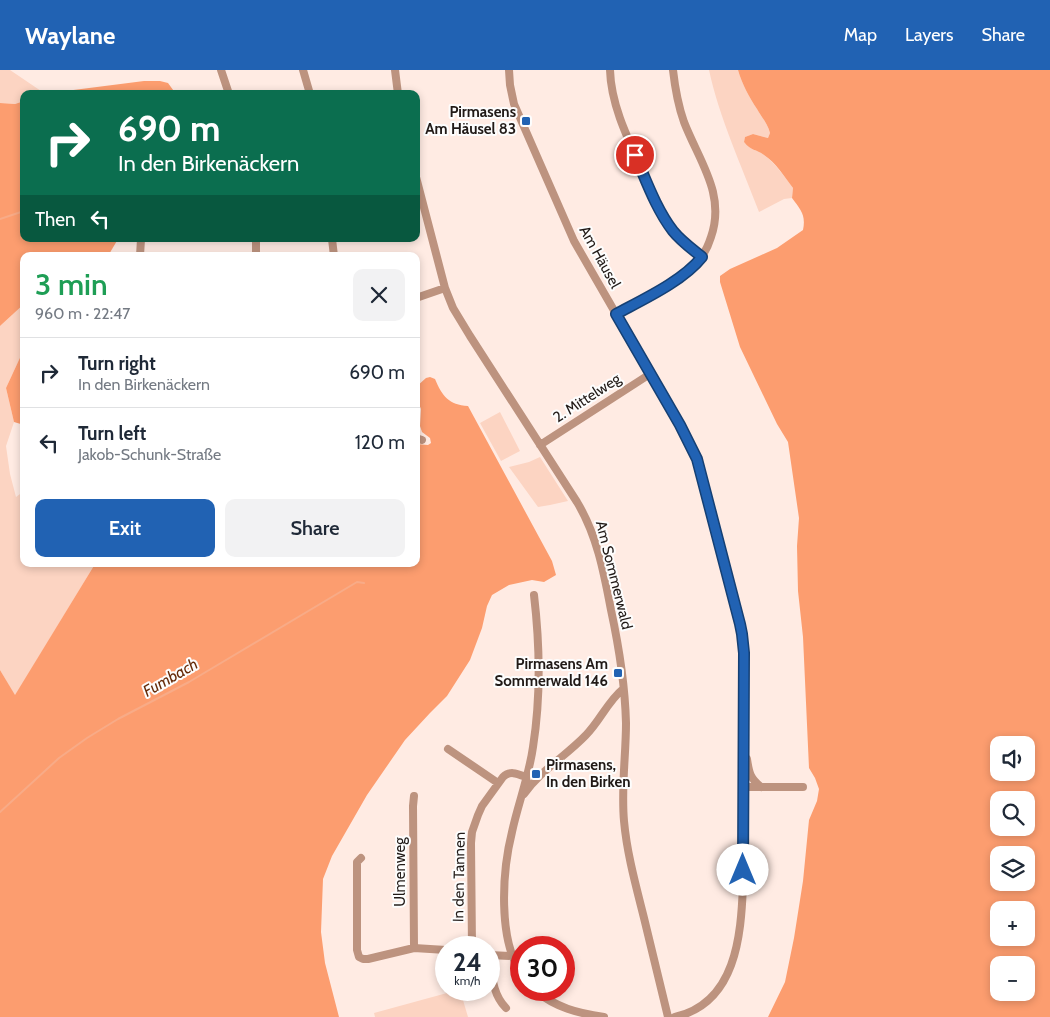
<!DOCTYPE html>
<meta charset="utf-8">
<style>
:root{--surface:#fff;--page:#f2f2f3;--text:#1f2937;--muted:#747a83;--line:#e0e1e3;--accent:#2162b3}
body{margin:0;font-family:Cabin,sans-serif;background:var(--page);color:var(--text);height:100vh;display:flex;flex-direction:column;font-size:19px;white-space:nowrap}
*{box-sizing:border-box;margin:0}
p{font-size:16px;color:var(--muted)}
.icon{flex:none;width:28px;height:28px;fill:none;stroke:currentColor;stroke-width:2;stroke-linecap:round;stroke-linejoin:round}
.map{position:relative;flex:1;overflow:hidden}
.sheet{position:absolute;left:20px;top:182px;width:400px;height:315px;display:flex;flex-direction:column;background:var(--surface);border-radius:10px;box-shadow:0 2px 8px #0003}
.sheet>*{flex:none}
.hud{position:absolute;left:20px;top:20px;width:400px;height:152px;border-radius:10px;box-shadow:0 2px 8px #0003;background:#0b6e4f;color:#fff;overflow:hidden}
.tools{position:absolute;left:990px;top:666px;display:grid;gap:10px}
.tools a{display:grid;place-items:center;width:45px;height:45px;border-radius:10px;background:var(--surface);box-shadow:0 2px 8px #0003;font-size:25px}
.speed{position:absolute;left:435px;top:866px;display:flex;gap:10px;font-size:25px;font-weight:700;text-align:center}
.speed>*{display:grid;place-content:center;width:65px;height:65px;border-radius:50%;background:var(--surface);box-shadow:0 2px 8px #0003;line-height:1}
.speed small{font-size:12px;font-weight:400}
.speed .limit{border:8px solid #d22;background:#fff;color:#111}
.pin{position:absolute;display:grid;place-items:center;width:42px;height:42px;color:#fff;margin:-21px;border:2px solid #fff;border-radius:50%;box-shadow:0 1px 5px #0007}
.me{position:absolute;width:55px;margin:-28px;rotate:0deg;stroke-linejoin:round;filter:drop-shadow(0 0 4px #0008)}
.turn{display:flex;align-items:center;gap:18px;height:105px;padding:0 15px;font-size:22px}
.turn .icon{width:65px;height:65px;stroke-width:2.5}
.turn b{display:block;font-size:35px;line-height:42px}
.then{display:flex;align-items:center;height:48px;padding:0 15px;background:#0003;gap:10px;font-size:19px}
.round{display:grid;place-items:center;flex:none;width:52px;height:52px;border-radius:10px;background:var(--page)}
.summary{display:flex;align-items:center;justify-content:space-between;height:85px;padding:0 15px}
h1{font-size:30px;font-weight:600;line-height:38px;color:#1e9e55}
.button{display:flex;gap:10px;margin-top:auto;padding:10px 15px}
.button a{flex:1;height:58px;border-radius:10px;background:var(--accent);color:#fff;font-size:20px;font-weight:600;line-height:58px;text-align:center}
.button a+a{background:var(--page);color:var(--text)}
ul{padding:0;list-style:none}
li{display:flex;align-items:center;gap:15px;height:70px;padding:0 15px;border-top:1px solid var(--line)}
li div{flex:1}
li b{display:block;font-size:19px}
li em{font-style:normal}
header{display:flex;align-items:center;gap:30px;box-sizing:border-box;height:70px;padding:0 25px;background:var(--accent);color:#fff}
header strong{font-size:24px}
nav{display:flex;gap:28px;margin-inline-start:auto;font-size:18px}
.map>svg:first-child{display:block}
</style>
<header>
<strong>Waylane</strong>
<nav><a>Map</a><a>Layers</a><a>Share</a></nav>
</header>
<div class="map">
<svg width="1050" height="947" viewBox="0 0 1050 947">
<rect width="100%" height="100%" fill="#ffebe3"/>
<path fill="#fcd4c2" d="M0,0H10L44,23L42,24H24V31L15,34L0,33Z
M709,0H738C742,14 749,27 757,39C762,48 768,54 770,63L768,68L753,64L745,67L744,72C751,81 756,79 764,85C776,94 784,106 793,118L792,128L784,129L759,142C742,97 719,47 709,0Z
M24,234V279L6,318L14,352L6,376L10,404L16,427L24,421V494H95L15,626L0,600V256Z
M500,342L520,381L501,391L480,353Z
M540,387L568,431L550,435L538,437L509,397L529,392Z
M458,920H460L468,947H375L374,943Z"/>
<path fill="#fc9d6f" fill-rule="evenodd" d="M738,0H1050V947H768L785,912L794,868L803,811L809,750L817,731L819,719L815,708L809,698L803,567L798,521L797,476L799,448L788,372L777,354L740,277L720,212V206L730,199L777,178L803,160C806,145 801,140 792,128L793,118C784,106 776,93 764,85C756,79 751,81 744,72L745,67L753,64L768,68L770,63C768,54 762,48 757,39C749,27 742,14 738,0ZM999,675H1026V702H999ZM999,730H1026V758H999ZM999,785H1026V812H999ZM999,840H1026V868H999ZM999,895H1026V922H999Z
M144,11H160L168,13L176,24H42Z
M24,31V169H118L108,186H24V234L0,256V33L15,34Z
M24,279V355L14,352L6,318Z
M430,307L435,309C442,326 449,335 468,336L552,491L556,505L544,512L532,510L509,515L492,525L487,536L482,558L470,590L447,626L430,643L405,670L367,725L332,786L323,809L321,862L325,893L339,947H0V600L15,625L95,494H416V374L428,375L431,373L430,368L422,362L420,356L421,339L416,327V317L426,308Z"/>
<g fill="none" stroke-linecap="round" stroke-linejoin="round">
<path stroke="#f8ab87" stroke-width="2" d="M0,149L24,141
M0,742L59,688L87,668L118,649L189,612L357,512L364,513"/>
<path stroke="#bd937f" stroke-width="8" d="M221,0L229,24
M303,0L310,24
M395,0L398,24
M509,0L510,15L514,34L574,171L680,355L697,389L742,564L744,583L743,815C741,866 736,933 675,947
M610,0C611,37 630,73 645,106C653,125 660,145 673,161C682,171 692,179 702,187
M416,107L445,218L453,238L470,266L577,432C597,465 604,503 611,540C619,577 625,615 626,653C626,685 621,718 624,751C627,784 636,816 644,848C652,881 660,914 668,947
M256,169V186
M332,169L334,186
M140,186L141,169
M416,228L445,218
M616,245C641,231 671,217 691,199C701,190 707,180 711,167C726,124 699,91 684,52C678,35 675,18 673,0
M416,368L422,370
M540,375L650,304
M448,679L498,713
M747,689C749,703 750,708 761,717
M743,717H803
M524,724C541,700 566,686 586,665C600,651 608,631 623,619
M414,726L413,736L414,878
M361,788L357,792V880L359,887L363,889H368L414,878L446,880
M472,878L471,773L472,762L478,745L482,736L503,707C510,700 518,704 526,707
M521,903C498,869 502,802 512,762C518,734 529,706 533,677C541,626 540,576 534,525
M534,920C557,938 577,943 604,947
M506,938C492,924 492,904 489,885L512,886"/>
</g>
<g fill="none" stroke-linecap="round" stroke-linejoin="round">
<defs>
<path id="route" d="M635,85C646,110 656,139 673,161C681,171 692,179 702,187C683,211 644,229 616,244L680,355L697,389L740,554L742,564L744,583L743,800"/>
</defs>
<use href="#route" stroke="#154074" stroke-width="12"/>
<use href="#route" stroke="#2162b3" stroke-width="9"/>
</g>
<g fill="#2162b3" stroke="#fdfdfd" stroke-width="2">
<rect x="521" y="46" width="10" height="10" rx="2.5"/>
<rect x="613" y="598" width="10" height="10" rx="2.5"/>
<rect x="531" y="699" width="10" height="10" rx="2.5"/>
</g>
<g text-anchor="middle" stroke-width="4" stroke-linejoin="round" paint-order="stroke">
<g font-size="15" font-weight="bold" fill="#211a17" stroke="#fdfdfd" text-anchor="end">
<text x="516" y="47">Pirmasens<tspan x="516" dy="17">Am Häusel 83</tspan></text>
<text x="608" y="599">Pirmasens Am<tspan x="608" dy="17">Sommerwald 146</tspan></text>
<text x="546" y="700" text-anchor="start">Pirmasens,<tspan x="546" dy="17">In den Birken</tspan></text>
</g>
<g font-size="15" fill="#211a17" stroke="#fdfdfd">
<text transform="translate(600 187) rotate(61)" y="5">Am Häusel</text>
<text transform="translate(587 328) rotate(-33)" y="5">2. Mittelweg</text>
<text transform="translate(614 505) rotate(76)" y="5">Am Sommerwald</text>
<text transform="translate(400 802) rotate(-90)" y="5">Ulmenweg</text>
<text transform="translate(459 807) rotate(-89)" y="5">In den Tannen</text>
</g>
<g font-size="16" font-style="italic" fill="#662b09" stroke="#fdfdfd">
<text transform="translate(170 607) rotate(-30)" y="6">Fumbach</text>
</g>
</g>
</svg>
<div class="tools">
<a><svg class="icon" aria-label="sound" viewBox="0 0 24 24"><path d="M4 9h4l5-4v14l-5-4H4zM17 9q2 3 0 6"/></svg></a>
<a><svg class="icon" aria-label="search" viewBox="0 0 24 24"><circle cx="10" cy="10" r="6"/><path d="M15 15l6 6"/></svg></a>
<a><svg class="icon" aria-label="layers" viewBox="0 0 24 24"><path d="M12 4l9 5-9 5-9-5zM3 14l9 5 9-5"/></svg></a>
<a>+</a>
<a>−</a>
</div>
<div class="speed"><div>24<small>km/h</small></div><div class="limit">30</div></div>
<div class="pin" style="left:635px;top:85px;background:#d93025"><svg class="icon" aria-label="arrive" viewBox="0 0 24 24"><path d="M6 21V4h12l-3 4 3 4H6"/></svg></div>
<svg class="me" style="left:743px;top:800px" viewBox="-20 -20 40 40"><circle r="19" fill="#fff"/><path d="M0-13L10 11 0 6-10 11z" fill="#2162b3"/></svg>
<div class="hud">
<div class="turn"><svg class="icon" aria-label="right" viewBox="0 0 24 24"><path d="M7 20v-9h11M14 6l5 5-5 5"/></svg><div><b>690 m</b>In den Birkenäckern</div></div>
<div class="then">Then<svg class="icon" aria-label="left" viewBox="0 0 24 24"><path d="M17 20v-9H6M10 6l-5 5 5 5"/></svg></div>
</div>
<section class="sheet">
<div class="summary"><div><h1>3 min</h1><p>960 m · 22:47</p></div><a class="round"><svg class="icon" aria-label="close" viewBox="0 0 24 24"><path d="M6 6l12 12M18 6L6 18"/></svg></a></div>
<ul>
<li><svg class="icon" aria-label="right" viewBox="0 0 24 24"><path d="M7 20v-9h11M14 6l5 5-5 5"/></svg><div><b>Turn right</b><p>In den Birkenäckern</p></div><em>690 m</em></li>
<li><svg class="icon" aria-label="left" viewBox="0 0 24 24"><path d="M17 20v-9H6M10 6l-5 5 5 5"/></svg><div><b>Turn left</b><p>Jakob-Schunk-Straße</p></div><em>120 m</em></li>
</ul>
<div class="button"><a>Exit</a><a>Share</a></div>
</section>
</div>
